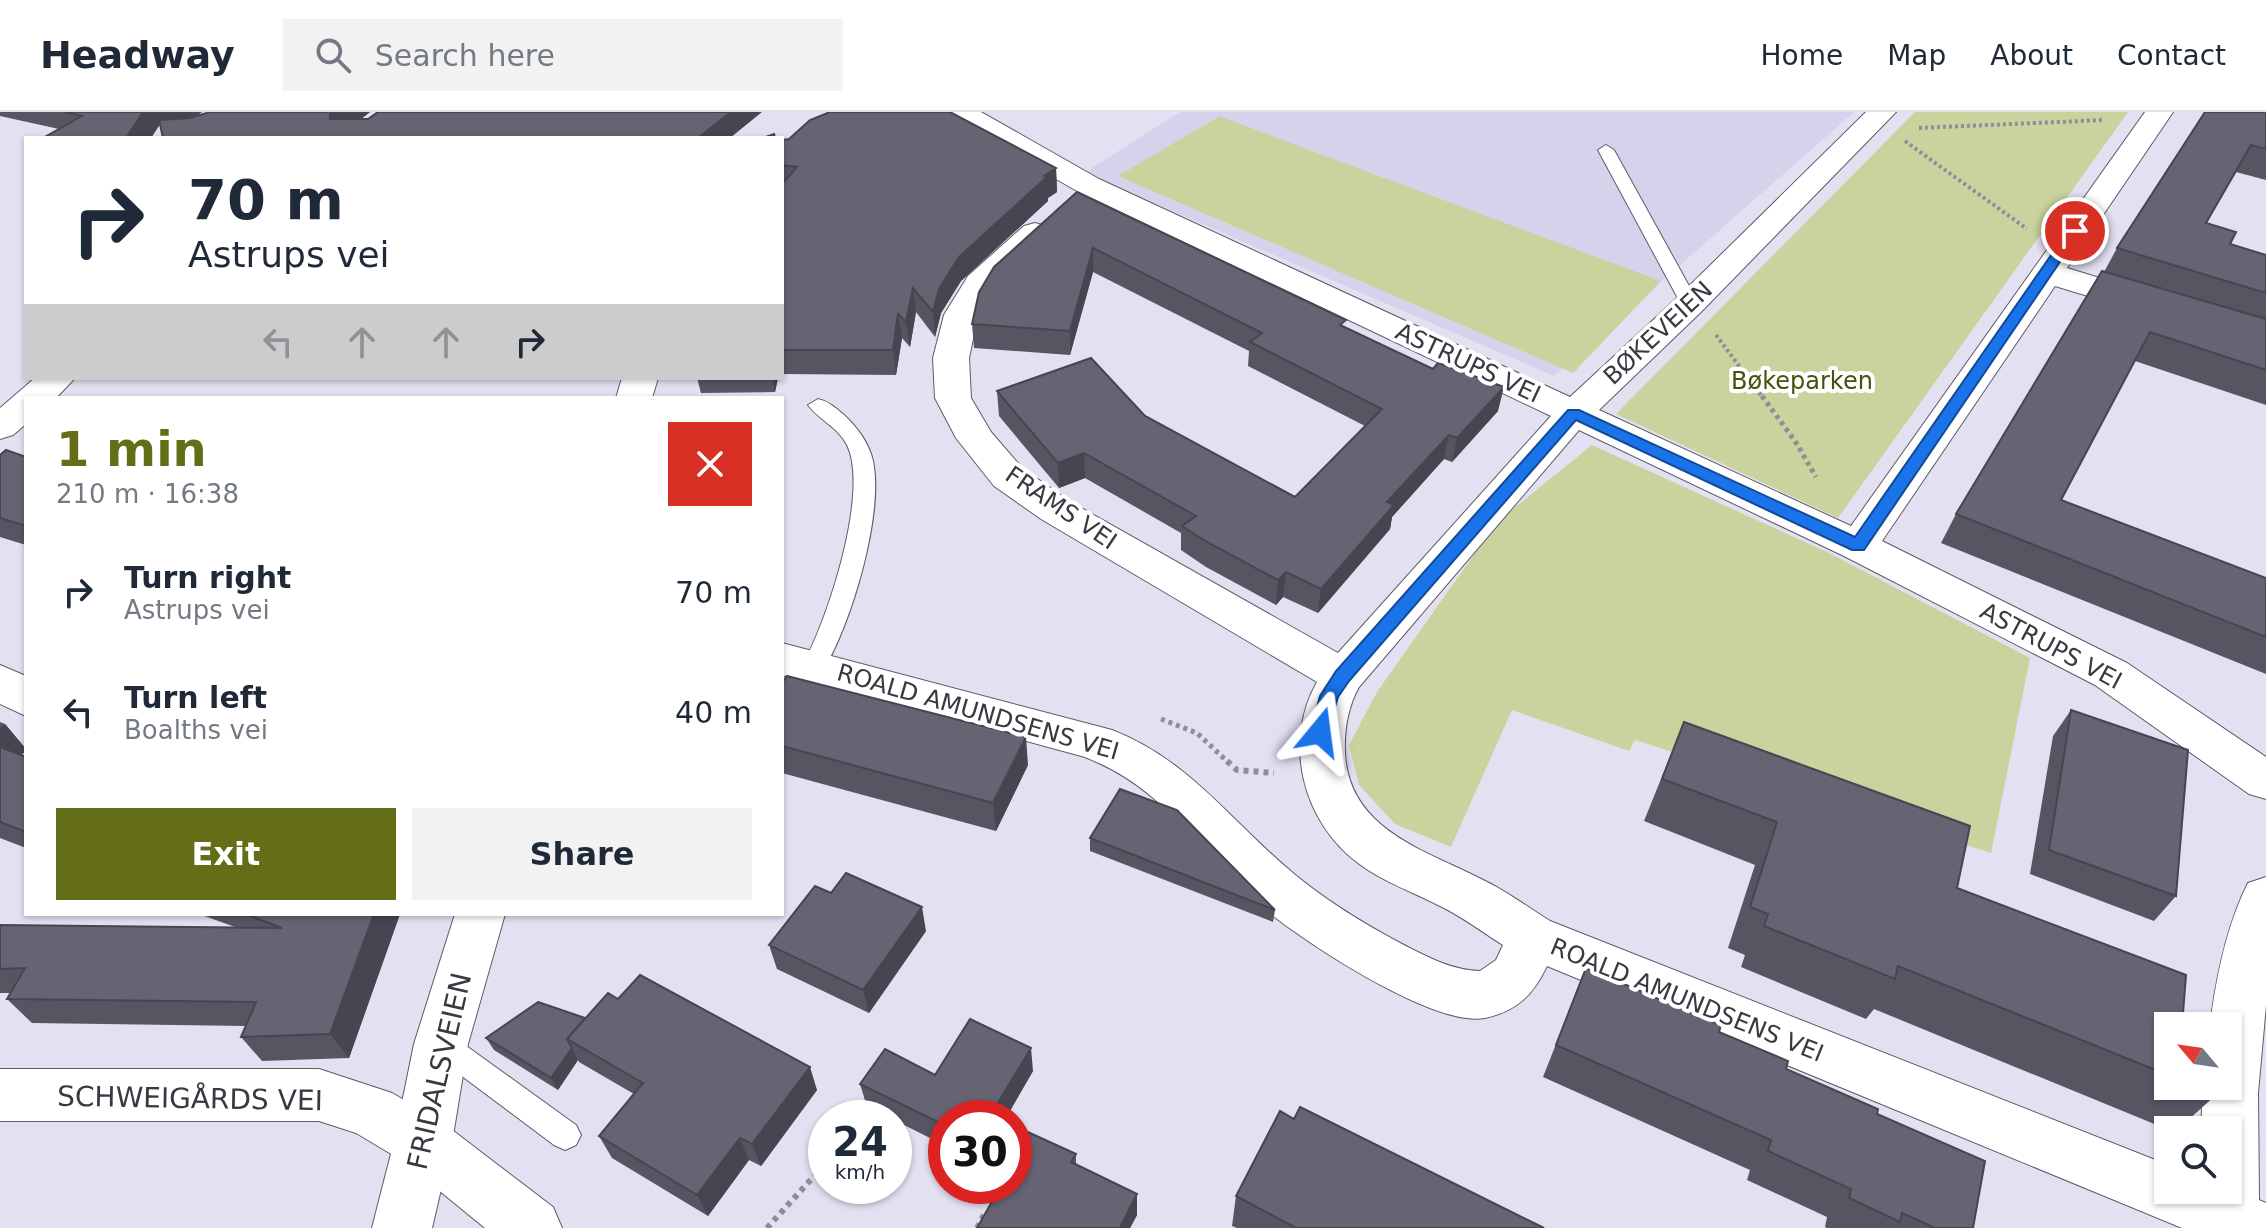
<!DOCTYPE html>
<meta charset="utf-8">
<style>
:root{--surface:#fff;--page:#f2f2f3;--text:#1f2937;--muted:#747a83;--line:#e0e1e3;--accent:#646e17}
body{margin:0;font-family:"DejaVu Sans",sans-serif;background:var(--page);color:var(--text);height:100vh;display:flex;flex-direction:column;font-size:30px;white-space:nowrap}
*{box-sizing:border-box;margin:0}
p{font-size:26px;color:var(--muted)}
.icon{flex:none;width:44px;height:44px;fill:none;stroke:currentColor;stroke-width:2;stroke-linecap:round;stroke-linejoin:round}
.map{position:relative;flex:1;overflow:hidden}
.panel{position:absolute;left:24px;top:284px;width:760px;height:520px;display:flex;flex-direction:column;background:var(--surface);border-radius:0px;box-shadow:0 2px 6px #0004}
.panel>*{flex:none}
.top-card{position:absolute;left:24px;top:24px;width:760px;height:244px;border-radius:0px;box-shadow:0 2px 6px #0004;background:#fff;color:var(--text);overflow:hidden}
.needle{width:52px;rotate:299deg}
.tools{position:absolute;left:2154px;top:900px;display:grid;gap:16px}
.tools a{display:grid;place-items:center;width:88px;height:88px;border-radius:0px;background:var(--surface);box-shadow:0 2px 6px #0004;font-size:40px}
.speed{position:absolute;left:808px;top:988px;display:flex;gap:16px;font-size:40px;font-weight:700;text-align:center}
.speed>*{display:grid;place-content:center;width:104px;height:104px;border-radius:50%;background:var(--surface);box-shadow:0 2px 6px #0004;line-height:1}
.speed small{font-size:20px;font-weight:400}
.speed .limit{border:12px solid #d22;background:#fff;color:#111}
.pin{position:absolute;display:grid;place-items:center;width:68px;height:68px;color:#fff;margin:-34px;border:4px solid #fff;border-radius:50%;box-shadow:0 2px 8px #0007}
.me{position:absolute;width:88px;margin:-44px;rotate:16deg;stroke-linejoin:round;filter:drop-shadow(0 0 6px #0008)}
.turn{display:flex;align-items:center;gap:28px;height:168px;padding:0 32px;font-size:36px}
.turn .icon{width:104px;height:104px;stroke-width:2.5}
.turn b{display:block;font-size:56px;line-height:68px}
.lanes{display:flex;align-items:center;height:76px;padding:0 32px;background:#0003;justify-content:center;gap:40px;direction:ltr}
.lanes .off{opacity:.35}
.round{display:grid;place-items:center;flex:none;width:84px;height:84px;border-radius:0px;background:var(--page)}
.overview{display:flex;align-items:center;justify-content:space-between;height:136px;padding:0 32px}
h1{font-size:48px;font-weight:800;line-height:60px;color:var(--accent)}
.button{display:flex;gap:16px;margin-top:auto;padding:16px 32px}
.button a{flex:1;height:92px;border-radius:0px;background:var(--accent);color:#fff;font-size:32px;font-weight:800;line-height:92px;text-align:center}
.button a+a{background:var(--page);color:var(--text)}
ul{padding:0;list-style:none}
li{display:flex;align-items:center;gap:24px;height:120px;padding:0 32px}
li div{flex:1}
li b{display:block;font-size:30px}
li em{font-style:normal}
header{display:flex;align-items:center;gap:48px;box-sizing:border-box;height:112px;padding:0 40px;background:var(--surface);border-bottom:2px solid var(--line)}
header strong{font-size:38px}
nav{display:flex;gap:44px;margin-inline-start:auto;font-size:28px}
.search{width:560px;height:72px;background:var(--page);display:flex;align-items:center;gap:20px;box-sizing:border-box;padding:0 28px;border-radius:0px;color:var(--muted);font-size:30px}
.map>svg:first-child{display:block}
</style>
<header>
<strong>Headway</strong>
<div class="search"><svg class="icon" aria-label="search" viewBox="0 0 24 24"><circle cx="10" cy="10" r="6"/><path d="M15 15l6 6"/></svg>Search here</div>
<nav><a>Home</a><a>Map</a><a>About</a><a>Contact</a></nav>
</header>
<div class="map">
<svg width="2266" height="1116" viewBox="0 0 2266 1116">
<rect width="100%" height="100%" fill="#e3e0f2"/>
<path fill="#d7d2eb" d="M1180,0H1854L1554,264L1084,61Z"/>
<path fill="#cad39d" d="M1915,0H2128L1838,406L1616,302Z
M1220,4L1277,26L1661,169L1573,261L1118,64Z
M1592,333L1827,440L2030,546L1991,741L1635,628L1629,639L1512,598L1451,735L1395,712L1359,673L1349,633L1377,580L1497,410Z"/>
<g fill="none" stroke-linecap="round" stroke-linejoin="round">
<defs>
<path id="lane" d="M1606,33L1614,38L1699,192L1697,196H1683L1681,192L1598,38Z
M818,287C828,289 836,296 844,303C857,315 869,331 873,349C884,402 851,514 822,560L814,563L806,560L802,554C827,510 870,380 847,333C838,315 819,308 808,293Z
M441,919L451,923L576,1013L581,1023L576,1033L565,1038L554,1033L431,941L426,932L431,923Z"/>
<path id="street" d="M946,0H981L1099,67L1570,285L1678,185L1866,0H1896L1702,199L1599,298L1851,414L2145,0H2173L2067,156L2266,217V238L2055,174L1882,429L2127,551L2266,645V687L2249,682L2095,573L1844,444L1579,318L1359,575C1348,595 1344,617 1345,641C1349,720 1429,739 1487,770C1509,781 1529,796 1550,809L2168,1053V1078H2228V1018H2201L2203,974H2228V914H2210C2216,866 2226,815 2248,771L2266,765V893L2258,981L2259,1088L2266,1091V1116H2182L1547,854C1533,883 1517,899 1485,906C1433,916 1294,824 1255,789C1219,756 1190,716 1152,685C1132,668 1110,655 1085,645L782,563V531L1112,618C1191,649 1230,709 1293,761C1325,788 1363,811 1400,831C1426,844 1450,858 1480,859L1496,848L1503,833C1482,820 1463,805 1440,794C1413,780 1383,770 1358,751C1302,709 1283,630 1317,570L1041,407L994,374L956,326L935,286L933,246L944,203L968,164L1024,114L1035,111L1046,114L1051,121L1046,128L993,177L978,203L969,246L971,286L991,320L1022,356L1069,389L1338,541L1551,304L1077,79L950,6Z
M35,266H75L56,286H26V312L13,323L0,327V296Z
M0,553L26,564V604L0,592Z
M0,957H319L392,981L443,1011L553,1095L562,1116H485L403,1049L356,1021L319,1009H0Z"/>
<path id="secondary" d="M622,266H658L652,286H616Z
M455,802H505L468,932L452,1030L432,1116H372L394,1030L414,932Z"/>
</defs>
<use href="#lane" stroke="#5d5a6a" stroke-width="2"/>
<use href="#street" stroke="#5d5a6a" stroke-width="2"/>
<use href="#secondary" stroke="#5d5a6a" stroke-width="2"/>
<path stroke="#8f8d9a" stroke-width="4" stroke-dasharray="3 3" stroke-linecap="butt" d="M1919,16L2104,8
M1905,29L2027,117
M1716,223L1763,286"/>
<path stroke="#8f8d9a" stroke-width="5" stroke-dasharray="4 4" stroke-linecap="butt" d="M1762,284L1795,329L1816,365
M1161,607L1197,621L1229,651"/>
<path stroke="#8f8d9a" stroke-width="6" stroke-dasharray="5 5" stroke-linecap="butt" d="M1227,649L1237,658L1274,661
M857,1006L870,987
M767,1116L826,1051
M977,1116L984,1103"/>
<use href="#lane" fill="#fff" fill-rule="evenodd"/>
<use href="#street" fill="#fff" fill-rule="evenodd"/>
<use href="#secondary" fill="#fff" fill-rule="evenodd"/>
</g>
<path fill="#585563" d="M0,0H202L195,5L370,0L361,7L762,0L160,12L151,26L59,17L0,4Z
M2266,0V68L2236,60L2206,111L2230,132L2266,143V293L2135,249L2061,388L2266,466V562L1941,431L1956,402L2104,160L2117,136Z
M782,28L1056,56L1057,80L1048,86V89L961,169L941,201L935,225L916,200L910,235L902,226L896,263L782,262Z
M1077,80L1345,215L1498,299L1452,350L1444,347L1392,405L1390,417L1318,501L1283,485L1276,493L1206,455L1181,438V421L1085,366L1059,376L999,304L997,279L1145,304L1295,385L1365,314L1248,254L1249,239L1093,160L1070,243L974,236L972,212Z
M697,266H778L775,280L701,281Z
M0,343L26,345V433L0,425Z
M782,571L1028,653L996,719L782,661Z
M2071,598L2176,784L2154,809L2030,762L2053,624Z
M0,610L5,612L26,637V639L21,643L26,645V736L0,726Z
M1684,610L1957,776L2168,914V974H2217V982L2177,1018H2169L1874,897L1866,907L1741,855L1745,843L1728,836L1755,753L1644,709Z
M1090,726L1275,798L1273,810L1090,739Z
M199,802H400L349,946L262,949L241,925L246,914L32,911L7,887L10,881H0V813L235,815Z
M926,819L869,901L777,857L769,833Z
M1586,856L1719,920L1786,957L1877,1002L1973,1116H1827L1825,1115L1827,1105L1747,1068L1750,1058L1543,965Z
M618,887L817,978L761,1054L749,1048L708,1104L612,1046L599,1024L634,982L579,950L578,948L558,978L494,938L486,926L585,906Z
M1033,959L1009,1000L946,1006V1034L894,1008V1006H890L867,995L860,972L935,963Z
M1294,1007L1544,1116H1237L1232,1114L1236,1084Z
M1076,1042V1053L1137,1082V1103L1130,1116H977L990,1093L987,1074Z"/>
<path fill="#474550" d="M143,0H202L169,23L162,9L151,26H126Z
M334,0H370L339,24L330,7V2Z
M731,0H762L730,26H698Z
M1056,56L1057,80L1048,86V89L961,169L941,201L935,225L933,200L939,177L959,145L1044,64Z
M1093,136V160L1070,243V219Z
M913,176L916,200L910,235L906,210Z
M898,202L902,226L896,263L893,238Z
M772,266H778L775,280Z
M1504,275L1498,299L1452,350L1457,326Z
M1449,323L1444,347L1392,405L1390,417L1318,501L1321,477L1387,390Z
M1084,341L1085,366L1059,376L1058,351Z
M1286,460L1283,485L1276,493L1278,468Z
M5,612L26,637V639L5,655L0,649V616Z
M1026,625L1028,653L996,719L993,691Z
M922,795L926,819L869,901L863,878Z
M374,802H400L349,946L330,922Z
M572,936L578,948L558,978L551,966Z
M1031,936L1033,959L1006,1006L996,994Z
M810,955L817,978L761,1054L752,1032Z
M740,1026L749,1048L708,1104L697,1083Z
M1137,1082V1103L1130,1116H1120Z"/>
<path fill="#666373" stroke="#474550" stroke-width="2" d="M63,0H143L126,26H43L82,4Z
M210,0H334L330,2V7H368L378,0H731L698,26H163L159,8L190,6Z
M830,0H950L1056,56L1044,64L1047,65L959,145L939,177L933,200L913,176L906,210L898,202L893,238H782V72L797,55L782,53V28L789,27L810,8Z
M2205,0H2266V37L2251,33L2206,111L2236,120L2230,132L2266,143V181L2117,136Z
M774,22L775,26H763Z
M1077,80L1346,208L1340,213L1433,257L1438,251L1504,275L1457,326L1449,323L1387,390L1394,393L1321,477L1286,460L1278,468L1207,430L1182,414L1196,404L1084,341L1058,351L997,279L1091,246L1145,304L1295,385L1382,297L1250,230L1262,221L1093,136L1070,219L972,212L979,180L994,155Z
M2102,159L2266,207V258L2150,220L2061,388L2266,466V525L1956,402Z
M6,338L26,345V414L0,406V343Z
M787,564L1026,625L993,691L782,634V571Z
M2071,598L2188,638L2176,784L2049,738Z
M1684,610L1970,714L1957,776L2186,863L2182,914H2168V963L1898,854L1895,867L1764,814L1768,802L1750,795L1777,710L1662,667Z
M0,635L26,645V720L0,710Z
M1120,677L1177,698L1275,798L1090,726Z
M846,761L922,795L863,878L769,833L815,774L831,781Z
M245,802H374L330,922L241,925L256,890L7,887L25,856L0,857V813L282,816Z
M1586,856L1721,913L1719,920L1788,949L1786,957L1878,997L1877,1002L1985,1049L1973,1116H1935L1902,1101L1900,1110L1849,1086L1851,1077L1768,1039L1771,1028L1556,933Z
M640,863L810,955L752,1032L740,1026L697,1083L599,1024L643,971L567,927L608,881L618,887Z
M538,890L585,906L567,927L572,936L551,966L486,926Z
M970,907L1031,936L996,994L1010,1000L1007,1006H946V1014L860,972L885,937L935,963Z
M2196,974H2217V982Z
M1300,995L1544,1116H1296L1236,1084L1280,999L1294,1007Z
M1019,1016L1076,1042L1071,1050L1137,1082L1120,1116H977L998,1079L987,1074H1014V1026Z"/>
<path fill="#1a73e8" stroke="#114b97" stroke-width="2" d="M2070,116L2081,119L1864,438H1852L1576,308L1349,569L1338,585L1326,625H1313L1310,620L1320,584L1336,559L1568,298H1579L1855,425Z"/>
<g text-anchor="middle" stroke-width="8" stroke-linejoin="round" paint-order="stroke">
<g font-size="24" fill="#3a3840" stroke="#fff">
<text transform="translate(1658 221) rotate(-43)" y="8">BØKEVEIEN</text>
<text transform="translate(1468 251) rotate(25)" y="8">ASTRUPS VEI</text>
<text transform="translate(1061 396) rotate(34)" y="8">FRAMS VEI</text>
<text transform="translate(2051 534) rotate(28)" y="8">ASTRUPS VEI</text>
<text transform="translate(978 600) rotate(16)" y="8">ROALD AMUNDSENS VEI</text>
<text transform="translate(1687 888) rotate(22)" y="8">ROALD AMUNDSENS VEI</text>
</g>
<g font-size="24" fill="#495110" stroke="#fff">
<text x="1802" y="277">Bøkeparken</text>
</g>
<g font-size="28" fill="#3a3840" stroke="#fff">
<text transform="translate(439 959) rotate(-77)" y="10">FRIDALSVEIEN</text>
<text transform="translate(190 986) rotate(1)" y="10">SCHWEIGÅRDS VEI</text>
</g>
</g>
</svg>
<div class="tools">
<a><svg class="needle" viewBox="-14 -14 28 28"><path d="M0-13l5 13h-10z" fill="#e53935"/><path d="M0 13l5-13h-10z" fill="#747a83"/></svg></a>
<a><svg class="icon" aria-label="search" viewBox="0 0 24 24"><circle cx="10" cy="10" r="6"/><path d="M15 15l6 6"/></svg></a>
</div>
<div class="speed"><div>24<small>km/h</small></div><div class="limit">30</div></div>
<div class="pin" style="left:2075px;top:119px;background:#d93025"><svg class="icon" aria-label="arrive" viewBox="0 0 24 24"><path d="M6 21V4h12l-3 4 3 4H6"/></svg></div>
<svg class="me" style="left:1320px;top:620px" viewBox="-20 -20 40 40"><path d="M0-17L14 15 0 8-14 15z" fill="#1a73e8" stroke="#fff" stroke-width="4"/></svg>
<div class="top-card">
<div class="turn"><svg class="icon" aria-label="right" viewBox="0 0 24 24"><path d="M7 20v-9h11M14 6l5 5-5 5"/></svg><div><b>70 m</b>Astrups vei</div></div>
<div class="lanes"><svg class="icon off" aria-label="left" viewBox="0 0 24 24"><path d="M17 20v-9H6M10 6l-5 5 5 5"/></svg><svg class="icon off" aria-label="ahead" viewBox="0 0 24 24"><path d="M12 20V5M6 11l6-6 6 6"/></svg><svg class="icon off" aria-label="ahead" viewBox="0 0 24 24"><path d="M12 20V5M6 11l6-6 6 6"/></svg><svg class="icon" aria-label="right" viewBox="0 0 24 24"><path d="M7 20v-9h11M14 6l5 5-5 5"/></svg></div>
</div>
<section class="panel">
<div class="overview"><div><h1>1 min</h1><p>210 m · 16:38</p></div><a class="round" style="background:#d93025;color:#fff"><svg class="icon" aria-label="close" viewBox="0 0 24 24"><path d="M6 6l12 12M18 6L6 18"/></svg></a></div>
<ul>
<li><svg class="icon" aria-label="right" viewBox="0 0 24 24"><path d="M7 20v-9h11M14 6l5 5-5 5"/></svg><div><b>Turn right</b><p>Astrups vei</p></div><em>70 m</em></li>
<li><svg class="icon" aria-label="left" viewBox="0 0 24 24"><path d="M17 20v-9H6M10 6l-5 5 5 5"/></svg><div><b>Turn left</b><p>Boalths vei</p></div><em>40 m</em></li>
</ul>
<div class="button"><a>Exit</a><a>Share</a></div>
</section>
</div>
